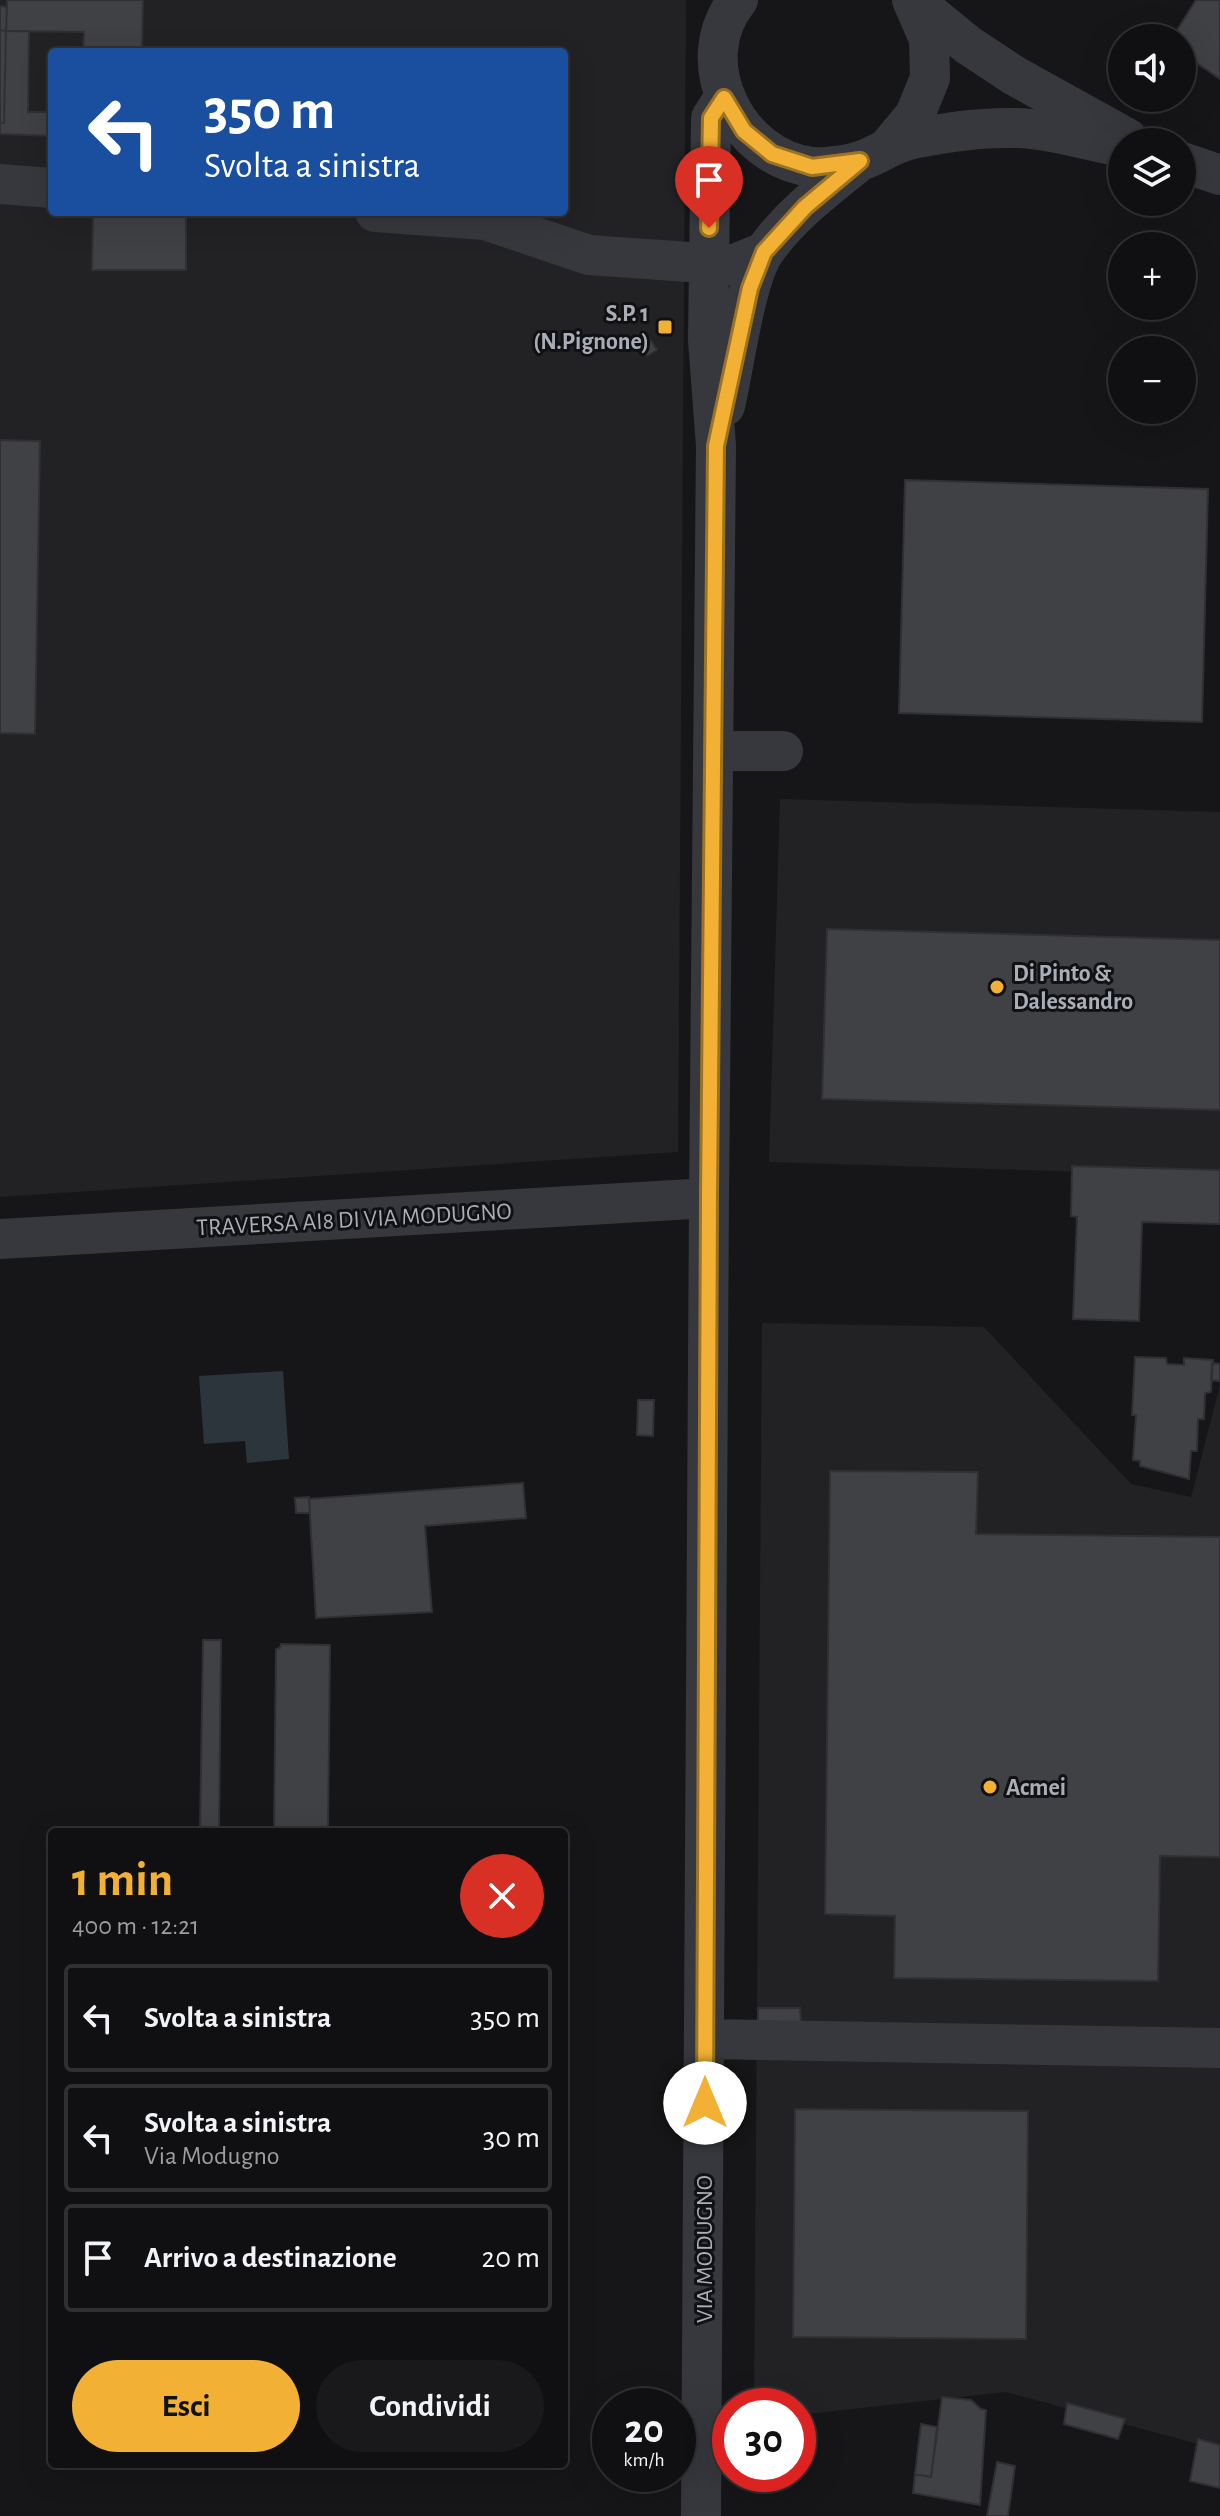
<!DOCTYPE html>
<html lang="it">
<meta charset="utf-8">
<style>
:root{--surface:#101012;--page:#19191b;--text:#f1f3f6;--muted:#9c9d9f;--line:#303032;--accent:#f2b134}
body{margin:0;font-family:"Alegreya Sans",sans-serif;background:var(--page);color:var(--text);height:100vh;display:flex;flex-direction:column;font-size:30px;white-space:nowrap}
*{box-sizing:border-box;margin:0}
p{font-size:26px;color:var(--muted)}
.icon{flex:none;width:44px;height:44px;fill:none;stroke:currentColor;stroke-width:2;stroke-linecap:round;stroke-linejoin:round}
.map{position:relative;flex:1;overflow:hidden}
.details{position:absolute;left:48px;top:1828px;width:520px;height:640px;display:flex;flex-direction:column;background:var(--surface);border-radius:8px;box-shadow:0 8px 32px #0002,0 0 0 2px var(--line)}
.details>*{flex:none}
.top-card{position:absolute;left:48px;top:48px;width:520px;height:168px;border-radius:8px;box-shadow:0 8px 32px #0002,0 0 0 2px var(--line);background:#1a4fa0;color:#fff;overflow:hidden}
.controls{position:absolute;left:1108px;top:24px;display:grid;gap:16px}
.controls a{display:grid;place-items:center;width:88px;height:88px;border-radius:50%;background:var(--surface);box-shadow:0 8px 32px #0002,0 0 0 2px var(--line);font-size:40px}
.speed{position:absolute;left:592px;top:2388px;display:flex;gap:16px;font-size:40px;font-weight:700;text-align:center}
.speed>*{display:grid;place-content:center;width:104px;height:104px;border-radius:50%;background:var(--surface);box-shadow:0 8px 32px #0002,0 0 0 2px var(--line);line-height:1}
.speed small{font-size:20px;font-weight:400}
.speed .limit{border:12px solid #d22;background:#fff;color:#111}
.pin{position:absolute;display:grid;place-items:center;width:68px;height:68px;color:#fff;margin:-82px -34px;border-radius:50% 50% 50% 0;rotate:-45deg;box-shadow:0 0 8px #0007}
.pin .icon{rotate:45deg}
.me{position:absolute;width:88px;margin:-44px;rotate:0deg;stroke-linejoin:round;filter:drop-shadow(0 0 6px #0008)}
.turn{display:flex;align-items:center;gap:28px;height:168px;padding:0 24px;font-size:36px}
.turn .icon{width:104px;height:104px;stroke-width:2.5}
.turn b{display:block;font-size:56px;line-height:68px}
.round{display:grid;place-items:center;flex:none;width:84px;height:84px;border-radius:42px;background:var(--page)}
.overview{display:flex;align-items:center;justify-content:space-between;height:136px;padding:0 24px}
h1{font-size:48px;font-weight:700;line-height:60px;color:var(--accent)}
.action{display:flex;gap:16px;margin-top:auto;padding:16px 24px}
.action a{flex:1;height:92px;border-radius:48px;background:var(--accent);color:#111;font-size:32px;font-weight:700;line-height:92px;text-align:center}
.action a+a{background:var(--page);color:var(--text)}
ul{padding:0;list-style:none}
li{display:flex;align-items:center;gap:24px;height:108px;margin:0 16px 12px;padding:0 8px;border:4px solid var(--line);border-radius:8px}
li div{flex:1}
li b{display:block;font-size:30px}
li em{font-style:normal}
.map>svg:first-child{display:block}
</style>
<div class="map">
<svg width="1220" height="2516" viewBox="0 0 1220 2516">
<rect width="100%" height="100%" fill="#161618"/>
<path fill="#222225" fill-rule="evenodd" d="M0,0H686L678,1152L0,1197ZM52,52H564V212H52Z
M780,799L1220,812V1176L769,1162Z
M762,1323L984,1327L1131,1484L1191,1497L1220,1385V2450L1006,2392L798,2415V2406H754Z"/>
<path fill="#2c353c" d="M283,1371L289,1459L247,1463L245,1441L204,1444L199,1376Z"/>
<path fill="#404145" stroke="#303034" stroke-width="2" d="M7,0H143L142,52H83L84,32L6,31Z
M1196,0H1220V79L1182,53V38H1172Z
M0,6L7,7L6,31L0,30Z
M0,30L6,31L4,123H0Z
M6,31H29L28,112H52V136L0,134V123H4Z
M93,212H186V270H92Z
M644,330L657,350L647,356L633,337Z
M0,440L40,441L35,734L0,733Z
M905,480L1208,489L1202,722L899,713Z
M827,929L1220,940V1110L822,1099Z
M1072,1166L1220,1170V1224L1142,1222L1139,1321L1073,1319L1077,1217L1071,1216Z
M1135,1357L1166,1358L1167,1364L1184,1365V1358L1213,1360L1211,1392L1205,1393L1204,1419H1198L1197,1451H1191L1189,1479L1140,1466V1461L1133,1460L1136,1415H1132Z
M1212,1363L1220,1364V1381L1211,1380Z
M638,1400H654L653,1436L637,1435Z
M830,1471L978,1472L976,1534L1220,1537V1857L1160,1856L1158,1981L894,1978L895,1916L825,1914Z
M523,1483L526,1518L425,1526L432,1612L316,1618L309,1499Z
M309,1497L310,1513H296L295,1498Z
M203,1640H221L219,1832H200Z
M281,1644L330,1645L328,1832H274L276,1649L280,1648Z
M758,2008H800L801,2024L758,2022Z
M795,2109L1028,2111L1026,2339L793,2337Z
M942,2397L971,2400L981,2409L986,2410L980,2505L913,2493L915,2474L931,2477Z
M1067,2403L1125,2419L1118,2439L1064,2424Z
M921,2424L937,2427L931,2477L915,2474Z
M1198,2439L1220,2445V2488L1190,2481Z
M997,2462L1015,2466L1008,2516H987Z"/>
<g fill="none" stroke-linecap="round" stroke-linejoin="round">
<path stroke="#37383d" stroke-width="40" d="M738,0C688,61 737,158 812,167C824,168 848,165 860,161C881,154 893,142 917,138C948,132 981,127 1014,128C1046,128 1089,141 1122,147
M913,0L968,45L1015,76L1127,138
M890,145L915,115L930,78L929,39L912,0
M1182,162L1220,175
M0,184L52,188
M375,212L485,220L589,255L732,265L764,252
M725,406C734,368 745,280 765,251C790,215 827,188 860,161
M713,751H783
M0,1239L709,1198
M705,2039L1220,2048
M701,2516L709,1198L716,446L708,340L711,118L724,98"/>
</g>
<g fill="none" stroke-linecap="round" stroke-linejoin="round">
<defs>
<path id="route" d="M705,2103L709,1198L716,446L750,288L764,252L805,207L860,161L812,167L772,154L744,131L724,98L711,118L709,228"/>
</defs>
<use href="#route" stroke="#9d7322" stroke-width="20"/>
<use href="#route" stroke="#f2b134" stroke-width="14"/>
</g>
<g fill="#f2b134" stroke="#111113" stroke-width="3">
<rect x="657" y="319" width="16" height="16" rx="4"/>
<circle cx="997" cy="987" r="8"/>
<circle cx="990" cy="1787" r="8"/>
</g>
<g text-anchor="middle" stroke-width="6" stroke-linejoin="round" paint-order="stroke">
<g font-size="24" font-weight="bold" fill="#a8adb8" stroke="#111113" text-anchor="start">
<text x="649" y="321" text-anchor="end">S.P. 1<tspan x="649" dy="28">(N.Pignone)</tspan></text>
<text x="1013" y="981">Di Pinto &amp;<tspan x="1013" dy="28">Dalessandro</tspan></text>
<text x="1006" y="1795">Acmei</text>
</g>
<g font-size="24" fill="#a8adb8" stroke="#111113">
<text transform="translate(354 1219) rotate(-3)" y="8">TRAVERSA AI8 DI VIA MODUGNO</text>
<text transform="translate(704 2249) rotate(-90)" y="8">VIA MODUGNO</text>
</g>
</g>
</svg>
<div class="controls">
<a><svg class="icon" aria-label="sound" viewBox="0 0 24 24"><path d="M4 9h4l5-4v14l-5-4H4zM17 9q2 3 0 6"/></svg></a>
<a><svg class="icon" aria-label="layers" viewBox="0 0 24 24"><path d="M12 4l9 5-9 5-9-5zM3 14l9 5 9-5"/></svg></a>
<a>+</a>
<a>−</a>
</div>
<div class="speed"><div>20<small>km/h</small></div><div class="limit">30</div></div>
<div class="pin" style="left:709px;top:228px;background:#d93025"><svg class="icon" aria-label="arrive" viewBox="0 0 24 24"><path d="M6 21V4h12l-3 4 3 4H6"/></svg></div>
<svg class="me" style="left:705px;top:2103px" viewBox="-20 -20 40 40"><circle r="19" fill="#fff"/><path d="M0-13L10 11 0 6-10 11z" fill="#f2b134"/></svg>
<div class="top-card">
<div class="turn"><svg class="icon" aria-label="left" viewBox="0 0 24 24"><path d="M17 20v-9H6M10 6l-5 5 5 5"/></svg><div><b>350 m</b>Svolta a sinistra</div></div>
</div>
<section class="details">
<div class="overview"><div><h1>1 min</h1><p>400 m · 12:21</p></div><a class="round" style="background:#d93025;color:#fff"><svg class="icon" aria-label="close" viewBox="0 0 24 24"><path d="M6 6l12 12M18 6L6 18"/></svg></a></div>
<ul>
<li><svg class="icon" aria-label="left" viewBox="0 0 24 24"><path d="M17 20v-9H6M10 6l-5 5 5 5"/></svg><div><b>Svolta a sinistra</b></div><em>350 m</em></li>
<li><svg class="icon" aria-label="left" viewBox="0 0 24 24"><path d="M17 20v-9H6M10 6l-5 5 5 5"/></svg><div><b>Svolta a sinistra</b><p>Via Modugno</p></div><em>30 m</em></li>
<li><svg class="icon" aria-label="arrive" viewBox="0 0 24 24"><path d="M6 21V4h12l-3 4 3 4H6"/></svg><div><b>Arrivo a destinazione</b></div><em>20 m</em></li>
</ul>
<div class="action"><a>Esci</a><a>Condividi</a></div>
</section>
</div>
